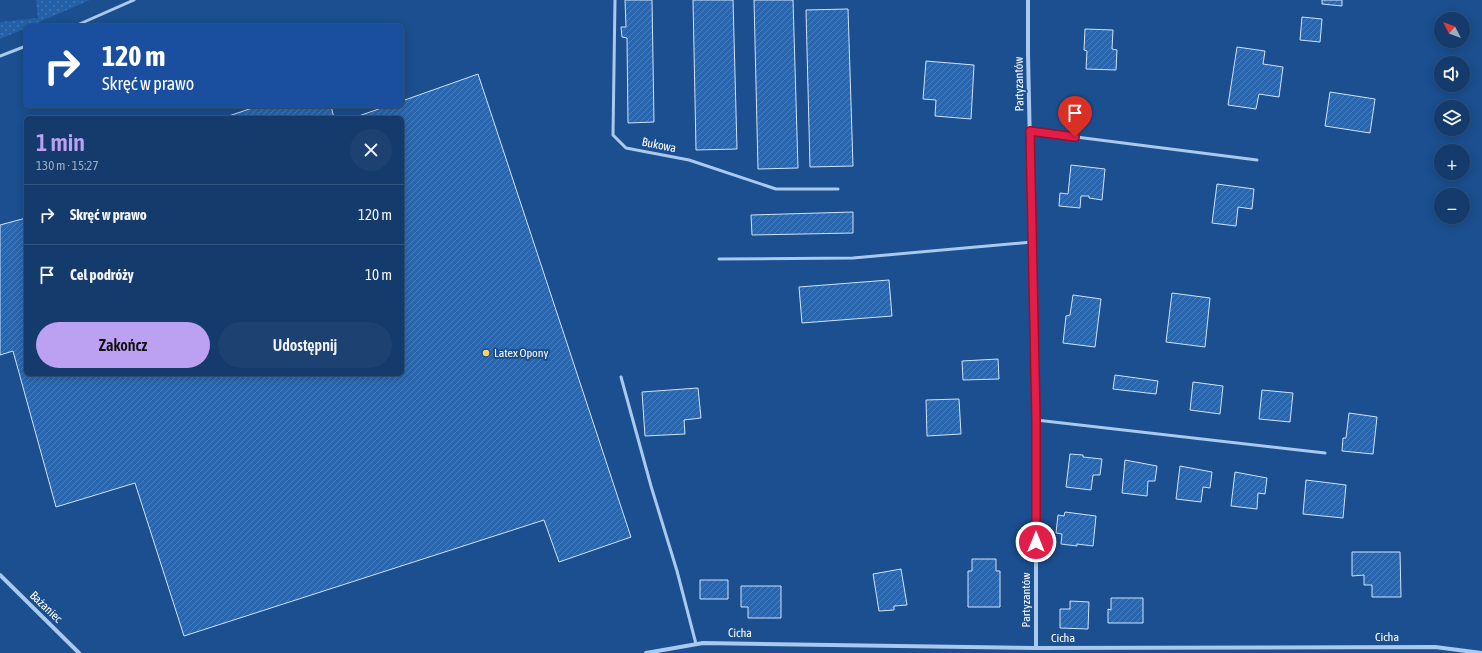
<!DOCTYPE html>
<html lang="pl">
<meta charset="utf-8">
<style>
:root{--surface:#143b6b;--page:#1d4271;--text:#f1f3f6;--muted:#9dadc1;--line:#33557e;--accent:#bca0f2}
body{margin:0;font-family:"Asap Condensed",sans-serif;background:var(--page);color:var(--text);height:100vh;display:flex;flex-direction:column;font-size:15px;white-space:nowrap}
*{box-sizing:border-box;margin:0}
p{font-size:13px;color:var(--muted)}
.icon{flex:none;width:22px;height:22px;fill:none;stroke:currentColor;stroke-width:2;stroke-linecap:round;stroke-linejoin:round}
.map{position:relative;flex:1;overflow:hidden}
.drawer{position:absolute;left:24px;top:116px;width:380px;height:260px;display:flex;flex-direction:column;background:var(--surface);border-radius:6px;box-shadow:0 2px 10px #0003,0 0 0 1px var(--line)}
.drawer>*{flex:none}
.hud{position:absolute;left:24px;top:24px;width:380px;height:84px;border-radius:6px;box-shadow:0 2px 10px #0003,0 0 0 1px var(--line);background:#1a4fa0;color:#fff;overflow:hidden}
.needle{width:26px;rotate:312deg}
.buttons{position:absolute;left:1434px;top:12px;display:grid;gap:8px}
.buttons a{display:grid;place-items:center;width:36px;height:36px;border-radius:50%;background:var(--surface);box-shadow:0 2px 10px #0003,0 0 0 1px var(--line);font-size:20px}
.pin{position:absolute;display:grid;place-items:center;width:34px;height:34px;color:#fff;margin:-41px -17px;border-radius:50% 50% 50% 0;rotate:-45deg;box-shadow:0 0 4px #0007}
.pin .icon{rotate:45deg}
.me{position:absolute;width:44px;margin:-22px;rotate:0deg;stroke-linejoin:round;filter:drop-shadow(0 0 3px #0008)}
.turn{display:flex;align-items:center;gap:14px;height:84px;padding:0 12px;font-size:18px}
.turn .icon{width:52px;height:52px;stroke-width:2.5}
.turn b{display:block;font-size:28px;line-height:34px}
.round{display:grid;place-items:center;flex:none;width:42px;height:42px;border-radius:21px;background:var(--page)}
.overview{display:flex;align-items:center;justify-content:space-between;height:68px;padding:0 12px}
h1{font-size:24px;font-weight:600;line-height:30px;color:var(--accent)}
.action{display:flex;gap:8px;margin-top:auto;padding:8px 12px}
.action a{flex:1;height:46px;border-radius:24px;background:var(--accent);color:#111;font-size:16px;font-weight:600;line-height:46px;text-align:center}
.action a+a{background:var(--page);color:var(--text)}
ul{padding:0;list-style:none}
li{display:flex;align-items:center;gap:12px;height:60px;padding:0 12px;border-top:1px solid var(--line)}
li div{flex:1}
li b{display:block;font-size:15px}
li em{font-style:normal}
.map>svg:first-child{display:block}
</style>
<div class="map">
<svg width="1482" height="653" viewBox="0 0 1482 653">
<defs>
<pattern id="grass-dots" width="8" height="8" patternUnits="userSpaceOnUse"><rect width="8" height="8" fill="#2461a8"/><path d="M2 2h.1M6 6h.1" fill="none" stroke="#4579b5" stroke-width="1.8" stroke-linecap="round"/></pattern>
<pattern id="building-hatch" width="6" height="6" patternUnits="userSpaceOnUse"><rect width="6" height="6" fill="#2a66ad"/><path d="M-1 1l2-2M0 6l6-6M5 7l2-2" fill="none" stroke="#4a7db9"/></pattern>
</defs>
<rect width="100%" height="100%" fill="#1b4f8f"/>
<path fill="url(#grass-dots)" d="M36,0H90L30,26H26V28L0,39V22L38,18Z"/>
<path fill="url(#building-hatch)" stroke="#cfe3fa" d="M625,0H652L654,122L628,123L627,38L622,37L621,27H626Z
M693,0H733L737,149L696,150Z
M754,0H793L798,168L758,169Z
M1322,0H1342V6L1322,4Z
M848,9L853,166L810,167L806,10Z
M1302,17L1322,19L1320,42L1300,40Z
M1085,29L1113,30L1112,49L1117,50L1116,70L1086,69L1087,51L1084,50Z
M1237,47L1265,51L1263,64L1283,67L1279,97L1259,94L1256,109L1228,105Z
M926,61L974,65L971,119L935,116L936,100L923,99Z
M478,74L631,537L559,562L544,520L184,636L135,483L56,507L13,351L0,355V225L26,218V374H402V118H353L387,106H402V101Z
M1330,92L1375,99L1370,133L1325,126Z
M258,106H331L334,118H223Z
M1071,165L1105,169L1102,200L1089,198V196H1081L1080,208L1059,206L1060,193L1068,194Z
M1217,184L1254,189L1252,209L1238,207L1236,226L1212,223Z
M853,212V233L752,235L751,215Z
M889,280L892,316L802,323L799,287Z
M1172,293L1210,298L1205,347L1166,342Z
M1073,295L1101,299L1095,347L1063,343L1066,316L1070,315Z
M998,359L999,379L963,380L962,361Z
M1115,375L1158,381L1156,394L1113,389Z
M1193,382L1223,386L1220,414L1190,410Z
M698,388L701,418L684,420L685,434L645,436L642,392Z
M1262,390L1293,393L1290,422L1259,419Z
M959,399L961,434L927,436L926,400Z
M1349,413L1377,417L1373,454L1342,451L1343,438H1346Z
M1070,454L1083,455V457L1102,459L1100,475H1093L1091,490L1066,487Z
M1125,460L1157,466L1155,481H1148L1147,496L1122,493Z
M1180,466L1212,472L1210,488L1203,487L1201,502L1176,499Z
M1235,472L1267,478L1265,494L1258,493L1257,509L1231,506Z
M1306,480L1346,485L1343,518L1303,514Z
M1065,512L1096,516L1093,546L1077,544V546L1061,544L1062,534L1056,533L1058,515L1064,516Z
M1352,552H1400L1401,597H1372V585H1364V575L1352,576Z
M972,559H996V571H1000V607H968V571H972Z
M901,569L907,605L894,606V610L879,611L873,574Z
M700,580H728V599H700Z
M741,586H781V618H748V607H741Z
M1111,598H1143V623H1108V609L1111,610Z
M1070,601L1089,602L1088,629L1060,628V609H1070Z"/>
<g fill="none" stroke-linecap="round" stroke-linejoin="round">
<path stroke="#a9c9ee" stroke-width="3" d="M615,0L613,135L626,148L689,160L776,189H838
M75,26L134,0
M0,56L26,46
M1029,131L1257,160
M719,259L853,258L1032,242
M621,377L651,486L677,571L696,644
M1036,420L1325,453"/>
<path stroke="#a9c9ee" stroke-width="4" d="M1028,0V55L1036,420V648
M0,575L79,653
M646,653L703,643L1036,648L1435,647L1482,653"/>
</g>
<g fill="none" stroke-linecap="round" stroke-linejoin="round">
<defs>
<path id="route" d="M1036,542V420L1030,131L1075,137"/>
</defs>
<use href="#route" stroke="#92132f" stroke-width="10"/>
<use href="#route" stroke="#e11d48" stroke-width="7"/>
</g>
<circle fill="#ffd166" stroke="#1b4f8f" stroke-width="1.5" cx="486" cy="353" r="4"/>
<g text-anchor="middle" stroke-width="4" stroke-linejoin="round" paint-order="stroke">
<g font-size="12" fill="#fff" stroke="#1b4f8f">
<text transform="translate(1019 84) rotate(-91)" y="4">Partyzantów</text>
<text transform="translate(659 145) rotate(11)" y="4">Bukowa</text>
<text transform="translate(1026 600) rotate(-90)" y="4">Partyzantów</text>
<text transform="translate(46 607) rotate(44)" y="4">Bażaniec</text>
<text transform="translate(740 633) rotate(1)" y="4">Cicha</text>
<text x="1387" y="641">Cicha</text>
<text x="1063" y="642">Cicha</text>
</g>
<g font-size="12" fill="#fff" stroke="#1b4f8f" text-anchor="start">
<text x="494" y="357">Latex Opony</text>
</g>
</g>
</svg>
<div class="buttons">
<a><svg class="needle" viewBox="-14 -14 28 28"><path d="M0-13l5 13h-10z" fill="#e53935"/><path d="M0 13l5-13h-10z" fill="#9dadc1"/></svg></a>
<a><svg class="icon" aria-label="sound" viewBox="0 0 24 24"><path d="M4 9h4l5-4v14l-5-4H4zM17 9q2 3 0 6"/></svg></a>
<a><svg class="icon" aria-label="layers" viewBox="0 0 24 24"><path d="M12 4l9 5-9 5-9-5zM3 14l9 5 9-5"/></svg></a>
<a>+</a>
<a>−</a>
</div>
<div class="pin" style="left:1075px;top:137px;background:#d93025"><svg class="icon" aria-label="arrive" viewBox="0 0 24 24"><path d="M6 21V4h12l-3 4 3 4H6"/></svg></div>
<svg class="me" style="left:1036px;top:542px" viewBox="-20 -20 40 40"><circle r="17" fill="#e11d48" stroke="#fff" stroke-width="3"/><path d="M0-11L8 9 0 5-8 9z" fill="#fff"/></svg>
<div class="hud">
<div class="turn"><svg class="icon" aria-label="right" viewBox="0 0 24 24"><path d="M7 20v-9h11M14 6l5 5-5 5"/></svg><div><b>120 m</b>Skręć w prawo</div></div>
</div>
<section class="drawer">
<div class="overview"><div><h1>1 min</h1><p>130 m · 15:27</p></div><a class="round"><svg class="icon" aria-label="close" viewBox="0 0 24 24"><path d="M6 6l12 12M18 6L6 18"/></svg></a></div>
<ul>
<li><svg class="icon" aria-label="right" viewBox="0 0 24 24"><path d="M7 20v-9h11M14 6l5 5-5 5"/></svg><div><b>Skręć w prawo</b></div><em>120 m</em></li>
<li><svg class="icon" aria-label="arrive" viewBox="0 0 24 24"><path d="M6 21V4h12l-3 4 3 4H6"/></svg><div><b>Cel podróży</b></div><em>10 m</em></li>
</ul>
<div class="action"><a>Zakończ</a><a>Udostępnij</a></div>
</section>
</div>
